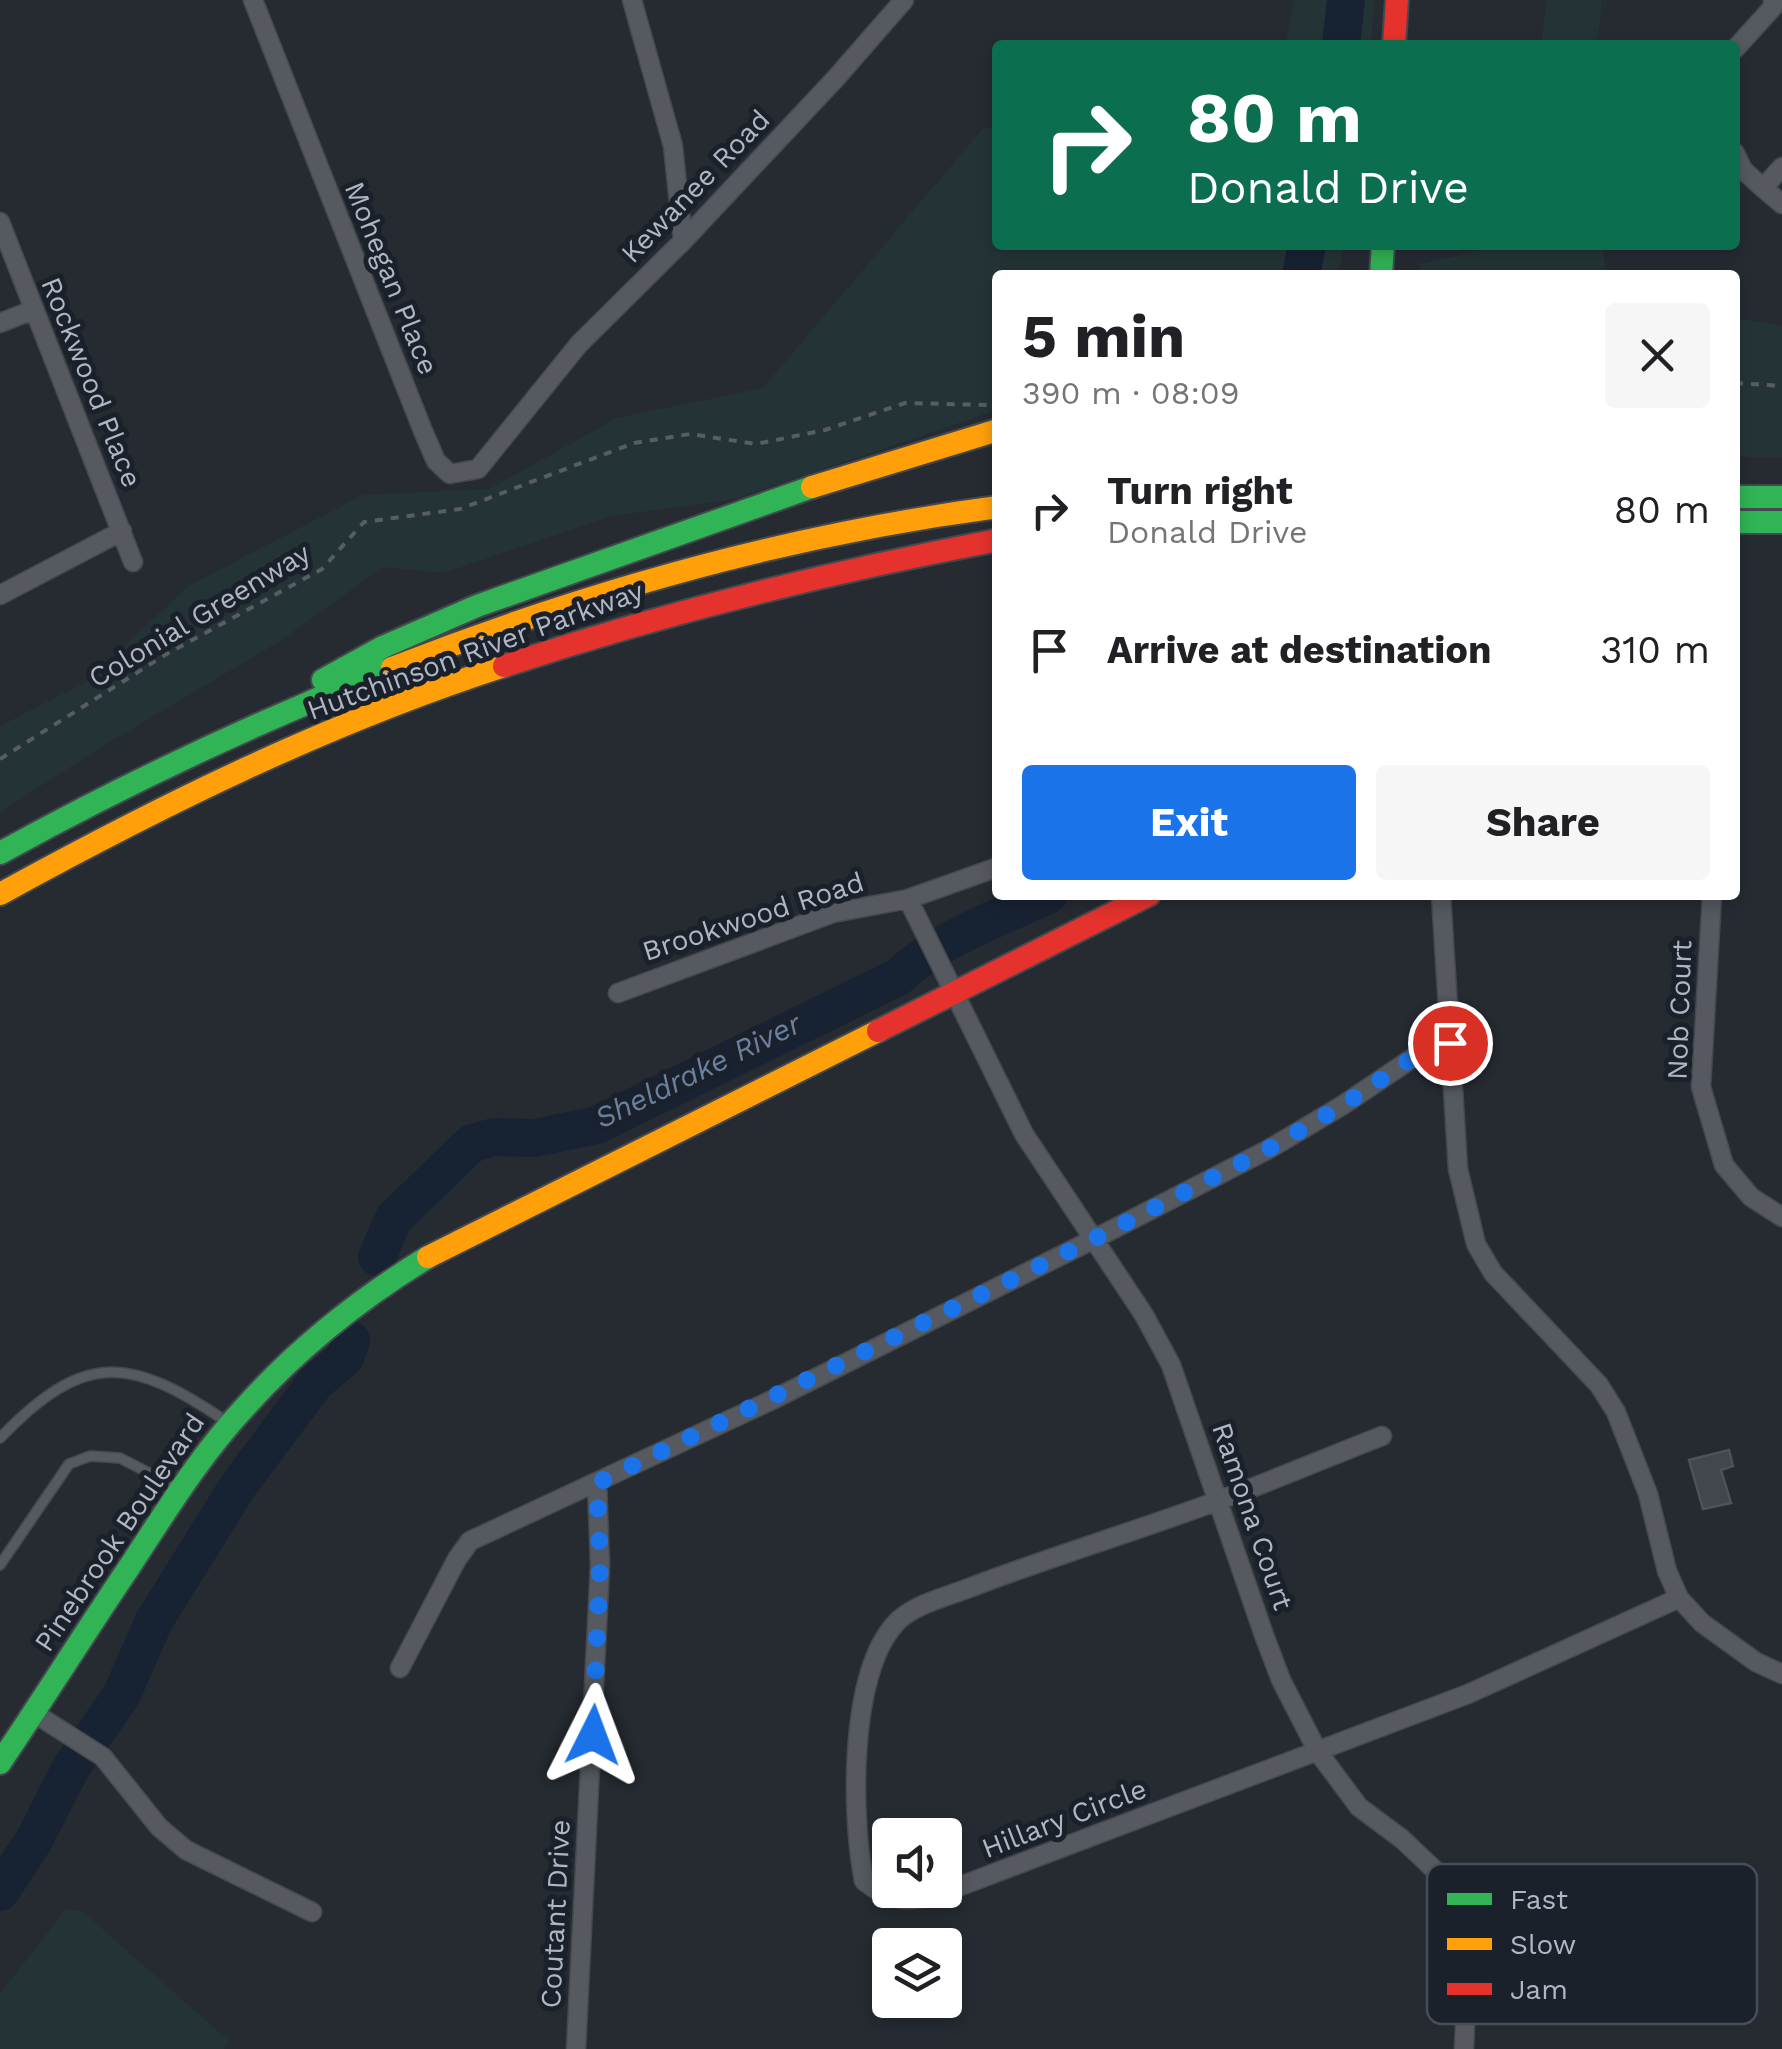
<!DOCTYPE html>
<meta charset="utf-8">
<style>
:root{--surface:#fff;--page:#f6f6f6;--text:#202124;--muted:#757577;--accent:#1a73e8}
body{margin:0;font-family:"Work Sans",sans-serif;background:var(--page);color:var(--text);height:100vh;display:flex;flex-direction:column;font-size:38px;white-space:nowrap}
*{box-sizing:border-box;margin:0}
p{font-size:32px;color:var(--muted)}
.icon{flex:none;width:55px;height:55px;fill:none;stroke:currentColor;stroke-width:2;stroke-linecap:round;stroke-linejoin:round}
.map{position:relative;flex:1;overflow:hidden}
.drawer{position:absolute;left:992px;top:270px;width:748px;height:630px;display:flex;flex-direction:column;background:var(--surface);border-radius:10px;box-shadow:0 5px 15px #0003}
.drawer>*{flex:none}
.top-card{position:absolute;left:992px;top:40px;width:748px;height:210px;border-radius:10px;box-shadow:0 5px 15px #0003;background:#0b6e4f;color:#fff;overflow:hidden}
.buttons{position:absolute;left:872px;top:1818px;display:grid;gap:20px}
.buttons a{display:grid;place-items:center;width:90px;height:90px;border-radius:10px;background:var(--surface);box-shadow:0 5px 15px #0003;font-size:50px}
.pin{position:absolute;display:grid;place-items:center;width:85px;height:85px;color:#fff;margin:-42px;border:5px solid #fff;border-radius:50%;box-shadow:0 2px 10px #0007}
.me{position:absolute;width:110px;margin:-55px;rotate:3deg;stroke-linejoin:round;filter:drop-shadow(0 0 8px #0008)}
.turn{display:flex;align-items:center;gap:35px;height:210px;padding:0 30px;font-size:45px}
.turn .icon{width:130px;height:130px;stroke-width:2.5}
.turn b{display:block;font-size:70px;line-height:85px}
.round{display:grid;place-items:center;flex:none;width:105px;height:105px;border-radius:10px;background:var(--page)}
.overview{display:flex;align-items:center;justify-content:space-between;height:170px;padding:0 30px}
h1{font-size:60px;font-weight:700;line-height:75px}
.primary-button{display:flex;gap:20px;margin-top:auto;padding:20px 30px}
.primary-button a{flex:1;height:115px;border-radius:10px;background:var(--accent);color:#fff;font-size:40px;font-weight:700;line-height:115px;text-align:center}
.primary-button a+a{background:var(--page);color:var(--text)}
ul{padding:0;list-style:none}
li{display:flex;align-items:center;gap:30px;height:140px;padding:0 30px}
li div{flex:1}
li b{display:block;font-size:38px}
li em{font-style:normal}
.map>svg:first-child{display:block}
</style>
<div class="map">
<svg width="1782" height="2049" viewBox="0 0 1782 2049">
<rect width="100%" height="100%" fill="#262b32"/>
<path fill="#243436" d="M1295,0H1374L1371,45H1285Z
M1547,0H1602L1597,45H1541Z
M984,127L997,129L998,245H1345L1337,275H998L997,410L734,499L612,516L444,573L383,567L280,641L106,744L0,812V726L86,682L190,585L363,495L489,489L617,418L763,388Z
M1502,245H1602L1607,275H1419L1420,264Z
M1735,318L1782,326V458L1735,457Z
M66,1909L82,1911L229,2041L224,2049H0V1994Z"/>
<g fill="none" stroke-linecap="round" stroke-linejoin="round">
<path stroke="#172233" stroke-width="38" d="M1341,45L1346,0
M1301,275L1307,245
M377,1257L394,1218L472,1143L494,1137L535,1138L597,1125L898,977C940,938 997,919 1048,895
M0,1892L34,1840L72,1766L121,1696L154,1621L238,1486L315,1383L345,1358L351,1340"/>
</g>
<path fill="#42464d" stroke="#4e5259" stroke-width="2.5" d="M1729,1450L1733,1466L1721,1470L1731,1503L1703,1509L1689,1460Z"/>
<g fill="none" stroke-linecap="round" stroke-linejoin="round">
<defs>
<path id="lane" d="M0,1438C85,1350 130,1356 227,1422
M0,1565L69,1464L90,1456L120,1458L180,1489"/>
<path id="street" d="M253,0L423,431L436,461L450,474L478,469L579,344L683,241L836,78L904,0
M632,0L673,146L683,241
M1735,49L1773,7V0
M1735,153L1743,170L1763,188
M1782,167L1763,188L1782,204
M0,222L133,562
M0,323L33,310
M0,595L122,531
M1441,895L1458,1169L1476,1244L1493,1273L1599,1385L1616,1412L1648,1494L1667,1571L1679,1598L1702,1623L1756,1662L1782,1674
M1712,895L1701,1087L1724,1165L1751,1197L1782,1217
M908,899L1024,1134L1144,1315L1171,1365L1264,1635L1281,1680L1318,1752L1359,1807L1402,1839L1441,1876L1466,1920L1468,1952L1464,2049
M618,993L833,913L908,899L998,867
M1382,1436C1328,1457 1274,1480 1220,1500C1137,1531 1052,1556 969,1588C946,1597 911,1605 895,1624C849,1675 851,1815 864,1881C887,1900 905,1902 934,1896L1468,1694L1679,1598
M400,1668L457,1559L470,1541L772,1400L1094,1239L1269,1149L1343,1105L1414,1057L1450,1043
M34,1713L103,1757L159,1827L186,1850L312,1912
M576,2049L600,1565L597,1483"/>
<path id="fast" d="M1381,275L1383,245
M1735,497H1782
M1735,522H1782
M323,680L383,647L477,606L812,487
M0,853C127,783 257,722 392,668
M0,1763C44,1698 86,1631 130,1566C166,1511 201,1454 246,1406C299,1347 361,1298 428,1257"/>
<path id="slow" d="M812,487L998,430
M392,668C586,592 792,534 998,507
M0,894C162,805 328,723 504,666
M428,1257L878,1031"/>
<path id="jam" d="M1394,45L1397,0
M504,666C667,612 830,572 998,540
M878,1031L1149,895"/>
</defs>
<use href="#lane" stroke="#44484f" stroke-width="12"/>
<use href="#street" stroke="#44484f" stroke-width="21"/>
<use href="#fast" stroke="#44484f" stroke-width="26"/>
<use href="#slow" stroke="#44484f" stroke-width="26"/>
<use href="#jam" stroke="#44484f" stroke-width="26"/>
<path stroke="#585d62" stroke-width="4" stroke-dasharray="8 8" stroke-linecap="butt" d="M1735,383L1782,386
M0,759L165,655L322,569L364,522L460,509L634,443L690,434L756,444L825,430L905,403L988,405"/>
<use href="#lane" stroke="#565960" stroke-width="9"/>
<use href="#street" stroke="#565960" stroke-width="18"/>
<use href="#fast" stroke="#30b455" stroke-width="22"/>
<use href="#slow" stroke="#ff9f0a" stroke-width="22"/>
<use href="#jam" stroke="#e5322d" stroke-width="22"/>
</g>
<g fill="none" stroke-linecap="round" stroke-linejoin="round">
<path stroke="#1a73e8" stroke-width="18" stroke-dasharray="0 32.4" d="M593,1735L600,1564L597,1483L1094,1239L1268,1149L1343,1105L1414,1057L1450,1043"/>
</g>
<g text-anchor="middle" stroke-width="10" stroke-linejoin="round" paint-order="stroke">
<g font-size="28" fill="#b0b7c3" stroke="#1b212b">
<text transform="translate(695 186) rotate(-46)" y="10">Kewanee Road</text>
<text transform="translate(392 278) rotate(68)" y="10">Mohegan Place</text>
<text transform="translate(92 382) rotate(68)" y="10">Rockwood Place</text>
<text transform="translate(199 615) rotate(-31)" y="10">Colonial Greenway</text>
<text transform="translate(475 650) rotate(-20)" y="10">Hutchinson River Parkway</text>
<text transform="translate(753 916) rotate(-18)" y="10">Brookwood Road</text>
<text transform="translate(1679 1010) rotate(-88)" y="10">Nob Court</text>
<text transform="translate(1253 1516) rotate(71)" y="10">Ramona Court</text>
<text transform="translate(119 1532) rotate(-56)" y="10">Pinebrook Boulevard</text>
<text transform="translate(1064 1818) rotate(-21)" y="10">Hillary Circle</text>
<text transform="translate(555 1914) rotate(-87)" y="10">Coutant Drive</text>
</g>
<g font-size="30" font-style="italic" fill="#6b80a0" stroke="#1b212b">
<text transform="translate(698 1071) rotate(-26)" y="10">Sheldrake River</text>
</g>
</g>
<rect x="1427" y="1864" width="330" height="160" rx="15" fill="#1b212b" stroke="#484e59" stroke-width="2.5"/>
<rect x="1447" y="1893" width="45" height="12" fill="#30b455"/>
<rect x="1447" y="1938" width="45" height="12" fill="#ff9f0a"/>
<rect x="1447" y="1983" width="45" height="12" fill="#e5322d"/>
<g font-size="28" fill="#b0b7c3">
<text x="1510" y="1909">Fast</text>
<text x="1510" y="1954">Slow</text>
<text x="1510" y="1999">Jam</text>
</g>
</svg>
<div class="buttons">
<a><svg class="icon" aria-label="sound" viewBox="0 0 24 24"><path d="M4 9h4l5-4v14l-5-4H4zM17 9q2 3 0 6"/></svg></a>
<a><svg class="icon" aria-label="layers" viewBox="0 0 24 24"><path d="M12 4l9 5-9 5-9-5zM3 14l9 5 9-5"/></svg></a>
</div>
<div class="pin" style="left:1450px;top:1043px;background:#d93025"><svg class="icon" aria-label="arrive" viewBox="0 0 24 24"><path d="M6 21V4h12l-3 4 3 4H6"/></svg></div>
<svg class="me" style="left:593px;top:1735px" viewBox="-20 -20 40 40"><path d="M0-17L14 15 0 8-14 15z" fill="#1a73e8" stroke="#fff" stroke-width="4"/></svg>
<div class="top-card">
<div class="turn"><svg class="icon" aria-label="right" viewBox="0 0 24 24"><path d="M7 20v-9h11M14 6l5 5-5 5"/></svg><div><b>80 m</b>Donald Drive</div></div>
</div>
<section class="drawer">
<div class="overview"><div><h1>5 min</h1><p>390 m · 08:09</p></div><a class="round"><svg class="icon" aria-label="close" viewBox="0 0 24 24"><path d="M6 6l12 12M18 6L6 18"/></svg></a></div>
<ul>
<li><svg class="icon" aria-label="right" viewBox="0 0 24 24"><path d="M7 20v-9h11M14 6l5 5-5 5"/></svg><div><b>Turn right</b><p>Donald Drive</p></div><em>80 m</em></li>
<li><svg class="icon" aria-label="arrive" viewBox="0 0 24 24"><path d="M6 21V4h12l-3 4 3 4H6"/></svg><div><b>Arrive at destination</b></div><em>310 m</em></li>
</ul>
<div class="primary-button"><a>Exit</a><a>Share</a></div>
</section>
</div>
